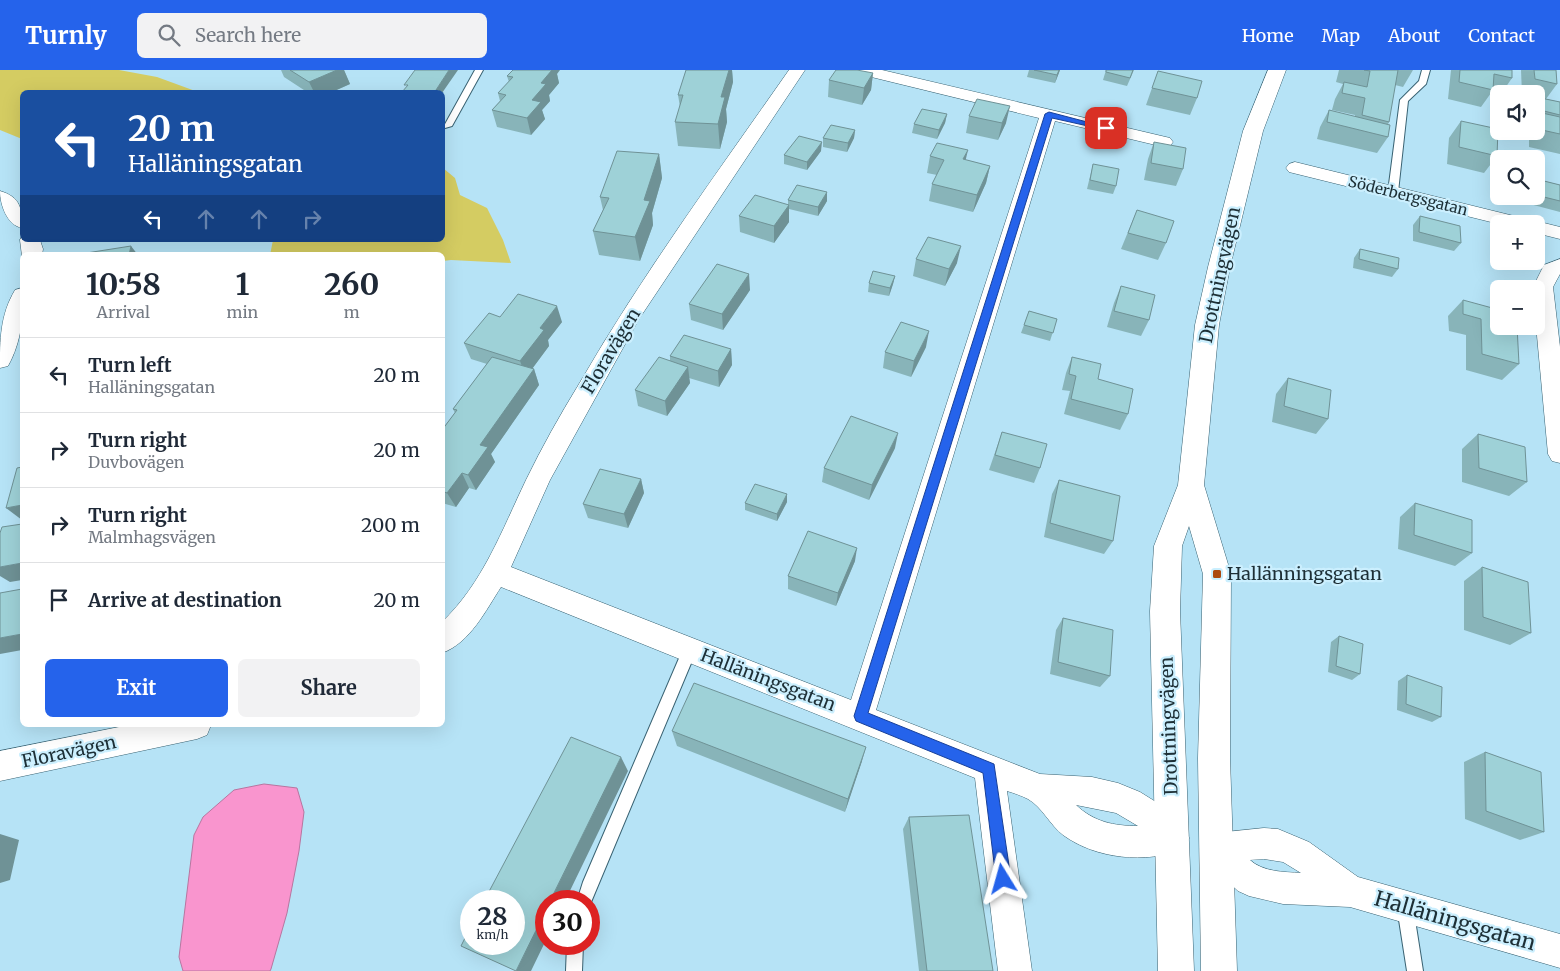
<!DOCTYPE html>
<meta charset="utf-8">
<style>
:root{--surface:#fff;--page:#f2f2f3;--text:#1f2937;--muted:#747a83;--line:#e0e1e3;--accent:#2563eb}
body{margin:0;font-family:Merriweather,serif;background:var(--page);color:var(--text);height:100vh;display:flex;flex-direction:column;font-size:19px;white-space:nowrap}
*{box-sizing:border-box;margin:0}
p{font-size:16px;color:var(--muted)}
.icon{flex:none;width:28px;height:28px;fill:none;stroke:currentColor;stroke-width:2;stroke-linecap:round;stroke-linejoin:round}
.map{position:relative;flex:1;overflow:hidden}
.drawer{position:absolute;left:20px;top:182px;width:425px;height:475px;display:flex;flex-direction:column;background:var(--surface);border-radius:8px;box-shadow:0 5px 20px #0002}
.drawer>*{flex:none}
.guide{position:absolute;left:20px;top:20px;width:425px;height:152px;border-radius:8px;box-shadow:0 5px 20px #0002;background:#1a4fa0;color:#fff;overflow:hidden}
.fabs{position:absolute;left:1490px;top:15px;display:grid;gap:10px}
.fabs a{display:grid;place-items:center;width:55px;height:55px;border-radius:8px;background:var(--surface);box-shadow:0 5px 20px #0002;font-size:25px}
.speed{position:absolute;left:460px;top:820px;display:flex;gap:10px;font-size:25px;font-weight:700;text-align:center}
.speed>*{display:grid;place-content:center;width:65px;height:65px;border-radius:50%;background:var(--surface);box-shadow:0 5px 20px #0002;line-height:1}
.speed small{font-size:12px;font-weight:400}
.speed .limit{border:8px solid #d22;background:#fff;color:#111}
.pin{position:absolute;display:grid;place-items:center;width:42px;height:42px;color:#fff;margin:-21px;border-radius:10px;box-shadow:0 2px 8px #0006}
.me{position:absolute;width:55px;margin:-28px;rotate:352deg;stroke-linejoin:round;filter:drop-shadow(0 0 4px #0008)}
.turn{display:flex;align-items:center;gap:18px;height:105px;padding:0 25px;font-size:22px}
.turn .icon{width:65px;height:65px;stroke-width:2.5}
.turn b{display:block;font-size:35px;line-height:42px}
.lanes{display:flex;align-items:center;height:48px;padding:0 25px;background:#0003;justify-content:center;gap:25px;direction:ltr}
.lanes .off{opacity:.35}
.eta{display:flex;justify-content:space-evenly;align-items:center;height:85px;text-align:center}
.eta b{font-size:30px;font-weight:700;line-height:35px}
.action{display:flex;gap:10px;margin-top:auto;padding:10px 25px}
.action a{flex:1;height:58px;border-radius:8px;background:var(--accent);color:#fff;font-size:20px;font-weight:700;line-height:58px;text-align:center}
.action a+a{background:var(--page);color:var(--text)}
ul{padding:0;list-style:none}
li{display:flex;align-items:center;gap:15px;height:75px;padding:0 25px;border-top:1px solid var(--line)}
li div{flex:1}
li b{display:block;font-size:19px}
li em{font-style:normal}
header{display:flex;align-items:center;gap:30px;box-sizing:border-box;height:70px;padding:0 25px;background:var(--accent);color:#fff}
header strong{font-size:24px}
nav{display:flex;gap:28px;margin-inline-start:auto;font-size:18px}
.search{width:350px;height:45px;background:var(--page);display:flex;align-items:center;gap:12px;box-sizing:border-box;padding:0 18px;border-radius:8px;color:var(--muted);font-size:19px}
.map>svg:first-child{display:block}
</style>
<header>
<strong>Turnly</strong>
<div class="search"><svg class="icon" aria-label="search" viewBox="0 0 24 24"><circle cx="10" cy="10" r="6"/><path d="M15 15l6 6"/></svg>Search here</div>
<nav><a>Home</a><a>Map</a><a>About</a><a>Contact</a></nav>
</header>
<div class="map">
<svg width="1560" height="901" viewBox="0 0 1560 901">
<rect width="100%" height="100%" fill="#b6e3f6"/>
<path fill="#d4cc62" d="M0,0H119L157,7L198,22H22V69L0,60Z
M443,98L455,108L460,125L487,138L503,170L511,193L451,190L443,191L442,185H270L273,170H442Z"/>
<path fill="#f995ce" stroke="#b776a0" d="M264,714L297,718L304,742L299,781L287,843L271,899L270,901H183L179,887L194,765L203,747L234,720Z"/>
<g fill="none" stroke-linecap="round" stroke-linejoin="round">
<defs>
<path id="service" d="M475,0H483L452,56L445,58L444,56Z
M1422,0H1430L1426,14L1408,31L1398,122L1393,125L1388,122L1400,30L1419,11Z
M690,573L695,575L697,579L589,837V831H577L583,812L683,579L685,575Z
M1405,829L1411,831L1413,837L1423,901H1407L1397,837L1399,831Z
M567,874H583L582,901H566Z"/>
<path id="minor" d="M789,0H805L639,249L550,410L511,497L851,630L1039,48L855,3L853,0H882L1170,68L1173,72L1170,76L1164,77L1055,51L876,640L1040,704L1092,707L1118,713L1140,722L1156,732L1184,757L1189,768L1184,779C1146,794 1096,789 1063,765C1050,755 1042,737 1028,729C1022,726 1014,723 1007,721L1032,901H998L975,708L501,517C486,540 470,573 442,583V552C483,513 502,460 526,410C542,377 560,345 579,314C642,205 717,103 789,0ZM1076,735L1116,743L1138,756C1114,756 1094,752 1076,735Z
M1295,92L1522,148L1531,152L1536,151L1560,157V169L1536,163V154H1499L1289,102L1286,98L1289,94Z
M0,121C21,127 22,139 22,158C7,155 0,135 0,121Z
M22,166V170H40L43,179L42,185L22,186L20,170Z
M1560,189V204L1553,217L1560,277V393L1552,391L1548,384L1536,255V219L1533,217L1544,195Z
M22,218C25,243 21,273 8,296L0,298C0,270 0,245 15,220Z
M129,655H211L207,665L197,669L0,711V681Z
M1264,758L1278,759L1309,772L1358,807L1560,864V898L1350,837L1283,834L1249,826L1238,821L1205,790L1200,779L1205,768L1216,763ZM1264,789L1283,792L1301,803C1284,802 1263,802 1250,790Z"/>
<path id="secondary" d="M1268,0H1286L1263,61L1230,197L1219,255L1204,415L1231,504L1230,688L1237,901H1201L1198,688L1203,504L1189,456L1182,476L1180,541L1194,901H1158L1150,541L1154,476L1178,415L1195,255L1208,197L1243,61Z"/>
</defs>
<use href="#service" stroke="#396272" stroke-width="2"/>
<use href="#minor" stroke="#396272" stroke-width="1"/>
<use href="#secondary" stroke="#396272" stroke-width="1"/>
<use href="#service" fill="#fff" fill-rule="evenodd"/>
<use href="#minor" fill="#fff" fill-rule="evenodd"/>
<use href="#secondary" fill="#fff" fill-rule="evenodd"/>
</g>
<path fill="#88b4b9" d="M281,0H344L350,14L332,22H307L284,7Z
M686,0H732L733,12L726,39L727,52L720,79L678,76L675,52L680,37L678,25Z
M1029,0H1060L1055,13L1027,7Z
M1106,0H1134L1127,16L1103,10Z
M1339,0H1413L1403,17L1395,15L1389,52L1388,54V67L1377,83L1317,69L1320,57L1329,40L1355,47V45L1332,40L1335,29L1343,14L1336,12Z
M1451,0H1512V8L1501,24H1499L1491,23L1481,37L1448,29Z
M1521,0H1556L1557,14L1546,29L1560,32V84L1529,77V61H1536V24H1522Z
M1158,1L1197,28L1190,45L1146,35Z
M873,3L871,20L862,35L828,27L829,10Z
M557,4L559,13L549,25L550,31L542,40L545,49L531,65L497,57L492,40L500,31L498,23L509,12L507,6Z
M947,44L945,53L937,69L912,63L914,54Z
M969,46L1006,53L998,70L966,63Z
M1461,51L1497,86L1484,103L1447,94L1449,68Z
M855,60L854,68L847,82L823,77V68Z
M1154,72L1183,99L1176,116L1144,110L1148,89Z
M821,81L807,100L784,94V85Z
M659,84L662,108L652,143L653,155L640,191L599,185L593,161L603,140L600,127Z
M930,86L966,90L990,96L986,113L973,142L929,131L932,114L937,105L927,103Z
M1093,94L1116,116L1113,124L1087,119Z
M1536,109L1560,115V142L1526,133V126H1536Z
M788,130L827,131L818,146L789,139V152L774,173L740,162L739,146L788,135Z
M1137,140L1166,173L1158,190L1121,179Z
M1420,146L1461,173L1454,181L1413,171V155Z
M1360,179L1398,199L1392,207L1353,198L1354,188Z
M916,189L957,193L945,216L913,206Z
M895,206L893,214L889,226L868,222L869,213Z
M1121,216L1149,250L1141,266L1107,257L1114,233Z
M750,220L723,260L691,250L689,234Z
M1463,230L1497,251L1519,294L1502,310L1466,300V265L1449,261L1448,246Z
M1029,241L1057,249L1050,271L1021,263Z
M500,247L562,252L548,270L549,276L532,299H534L539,315L491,384L495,392L476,420L469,418L456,437L442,433V360L455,343L453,339L487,294L471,289L464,273Z
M926,277L911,307L883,298L885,282Z
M731,279L732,295L719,317L689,308L690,313L667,346L638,336L635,320L670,291V286Z
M1072,287L1128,344L1120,360L1064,344L1070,321L1062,320L1066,303Z
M1288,308L1328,349L1316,364L1272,352L1276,324Z
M1002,362L1040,398L1034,413L989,400Z
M1478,364L1527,412L1509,426L1462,412V379Z
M895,378L869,430L822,412L824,398Z
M641,409L644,423L628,458L588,448L583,434Z
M1059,410L1113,471L1104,484L1044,467L1052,424Z
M787,424V432L777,451L745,440V433Z
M1415,433L1472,483L1455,496L1398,479L1400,447Z
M855,491L836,536L788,519V506Z
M1482,497L1531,563L1510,575L1464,560V511Z
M1063,548L1110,606L1100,617L1050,604L1056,560Z
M1339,566L1360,604L1352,610L1328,602L1331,572Z
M1407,605L1441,647L1432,652L1397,640L1398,611Z
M672,661L862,691L845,742L677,676Z
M1485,682L1544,762L1520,770L1465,749L1464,692Z
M909,747L993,901H919L903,759Z"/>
<path fill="#6f9296" d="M337,0H344L350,14L332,22H314L309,12Z
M449,0H458L442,23L437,22L436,20Z
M548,0H560L557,4L559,13L549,25L550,31L542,40L545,49L531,65L527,48L532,30L541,13Z
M729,0H732L733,12L726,39L727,52L720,79L718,54L721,27Z
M1059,0H1060L1055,13L1057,5Z
M873,3L871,20L862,35L864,18Z
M1010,36L1006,53L998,70L1002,53Z
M947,44L945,53L937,69L939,60Z
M855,60L854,68L847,82L848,73Z
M822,72L821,81L807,100V92Z
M968,80L964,97L963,89Z
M659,84L662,108L652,143L653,155L640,191L635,167L644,130Z
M990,96L986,113L973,142L977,125Z
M827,122V131L818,146V137Z
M789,135V152L774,173V156Z
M131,176L138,185H129Z
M961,176L957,193L945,216L949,199Z
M749,204L750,220L723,260L722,244Z
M895,206L893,214L889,226L890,218Z
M557,236L562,252L548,270L549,276L526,307L520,291L540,258Z
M929,261L926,277L911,307L914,291Z
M731,279L732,295L719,317L718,301Z
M688,297L690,313L667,346L665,331Z
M534,299L539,315L491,384L495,392L476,420L468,405L480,375Z
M898,363L895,378L869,430L872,415Z
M462,403L469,418L456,437L447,423Z
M641,409L644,423L628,458L624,444Z
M787,424V432L777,451V444Z
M22,435V450L6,438Z
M857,478L855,491L836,536L838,523Z
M22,493V510L10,512L0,506V497Z
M22,564V580L0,584V568Z
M866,677L862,691L845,742L848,729Z
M621,687L628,701L565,831H550Z
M0,764L19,770L10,810L0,813Z
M546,840V870L531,901H516Z"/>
<path fill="#9ed1d7" stroke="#6f9296" d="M290,0H337L309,12Z
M415,0H449L436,20H440L438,22H402L408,15H404Z
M513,0H552L541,13L546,14L532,30L541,32L527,48L492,40L506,25L498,23L513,7L507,6Z
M686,0H729L721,27H725L718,54L675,52L683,25H678Z
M836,0H857L873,3L864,18L829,10Z
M1034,0H1059L1057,5Z
M1106,0H1133L1130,8L1106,2Z
M1364,0H1398L1389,52L1362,45L1365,28L1342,23L1344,12L1367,17L1370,1Z
M1460,0H1512V8L1494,4L1493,20L1459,12Z
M1534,0H1556L1557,14L1535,9Z
M1158,1L1202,11L1197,28L1152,18Z
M1536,27L1560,32V45L1536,39Z
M977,29L1010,36L1002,53L969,46Z
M922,39L947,44L939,60L914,54Z
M1329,40L1390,55L1388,67L1327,52Z
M1542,43L1560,47V64L1542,60Z
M1461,51L1498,59L1497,86L1459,77Z
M831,55L855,60L848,73L823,68Z
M799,66L822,72L807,92L784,85Z
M1154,72L1186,78L1183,99L1151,93Z
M937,73L968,80L963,89L990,96L977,125L932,114L944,90L930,86Z
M617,81L659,84L644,130L650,131L635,167L593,161L609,128L600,127Z
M1093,94L1119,99L1116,116L1090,110Z
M1536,109L1560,115V131L1536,125Z
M797,115L827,122L818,137L788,130Z
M755,125L789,135L774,156L739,146Z
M1137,140L1174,151L1166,173L1128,163Z
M1420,146L1460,156L1461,173L1419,162Z
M928,167L961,176L949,199L916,189Z
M131,176L129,185H80V184Z
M1360,179L1399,188L1398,199L1359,189Z
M717,194L749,204L722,244L689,234Z
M873,201L895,206L890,218L869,213Z
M1121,216L1155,225L1149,250L1114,241Z
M518,224L557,236L540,258L544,260L520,291L464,273L489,243L500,247Z
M1463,230L1496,239L1497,251L1499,252V256H1517L1519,294L1482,284L1481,249L1463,244Z
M1029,241L1057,249L1053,263L1024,255Z
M901,252L929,261L914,291L885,282Z
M684,265L731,279L718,301L670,286Z
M492,287L534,299L480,375L488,377L468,405L462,403L447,423L442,421V360L457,340L453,339Z
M659,287L688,297L665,331L635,320Z
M1072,287L1101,294L1098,309L1133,319L1128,344L1071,329L1076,306L1069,304Z
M1288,308L1331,320L1328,349L1284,336Z
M851,346L898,363L872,415L824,398Z
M1002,362L1047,374L1040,398L995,385Z
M1478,364L1525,377L1527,412L1479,398Z
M22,397V435L6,438L17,398Z
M600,399L641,409L624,444L583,434Z
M1059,410L1120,426L1113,471L1050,453Z
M755,414L787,424L777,444L745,433Z
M1415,433L1472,450V483L1414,465Z
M22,454V493L0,497V463L2,457Z
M808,461L857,478L838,523L788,506Z
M1482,497L1528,512L1531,563L1483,547Z
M22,519V564L0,568V523Z
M1063,548L1113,560L1110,606L1058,592Z
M1339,566L1363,574L1360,604L1336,596Z
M1407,605L1442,617L1441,647L1406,634Z
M694,613L866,677L848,729L672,661Z
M571,667L621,687L550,831H546V840L516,901L461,876L471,856V874H514V831H484Z
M1485,682L1541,702L1544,762L1486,741Z
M969,745L993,901H927L909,747Z"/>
<path fill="#2563eb" stroke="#184099" d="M1049,42L1110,58L1106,60L1052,48L868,643L994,694L1011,809L1008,814L1003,816L998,814L996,809L983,703L856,651L854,646L1045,44Z"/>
<rect fill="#ac4a0f" stroke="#cbeffe" stroke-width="2" x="1212" y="499" width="10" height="10" rx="2.5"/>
<g text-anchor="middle" stroke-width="4.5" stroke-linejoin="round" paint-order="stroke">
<g font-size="15" fill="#1d2f36" stroke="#cbeffe">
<text transform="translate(1408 126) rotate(14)" y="5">Söderbergsgatan</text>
</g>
<g font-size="18" fill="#1d2f36" stroke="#cbeffe">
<text transform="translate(1220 205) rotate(-78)" y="6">Drottningvägen</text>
<text transform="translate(611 281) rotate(-59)" y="6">Floravägen</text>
<text transform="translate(768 610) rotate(21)" y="6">Halläningsgatan</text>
<text transform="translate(1169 656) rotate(-92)" y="6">Drottningvägen</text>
<text transform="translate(69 682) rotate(-12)" y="6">Floravägen</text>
</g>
<g font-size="18" fill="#1d2f36" stroke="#cbeffe" text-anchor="start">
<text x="1227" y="510">Hallänningsgatan</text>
</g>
<g font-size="21" fill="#1d2f36" stroke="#cbeffe">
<text transform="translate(1455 851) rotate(16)" y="7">Halläningsgatan</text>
</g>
</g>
</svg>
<div class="fabs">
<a><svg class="icon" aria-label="sound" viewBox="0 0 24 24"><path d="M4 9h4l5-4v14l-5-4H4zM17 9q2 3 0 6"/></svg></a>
<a><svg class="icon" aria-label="search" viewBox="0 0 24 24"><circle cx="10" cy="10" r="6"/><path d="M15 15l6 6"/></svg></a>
<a>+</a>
<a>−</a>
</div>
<div class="speed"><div>28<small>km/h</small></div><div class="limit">30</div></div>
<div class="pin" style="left:1106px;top:58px;background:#d93025"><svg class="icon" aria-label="arrive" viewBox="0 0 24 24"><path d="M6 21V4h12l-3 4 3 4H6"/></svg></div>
<svg class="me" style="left:1003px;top:809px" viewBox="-20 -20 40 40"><path d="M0-17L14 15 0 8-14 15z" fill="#2563eb" stroke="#fff" stroke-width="4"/></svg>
<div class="guide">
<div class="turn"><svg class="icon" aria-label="left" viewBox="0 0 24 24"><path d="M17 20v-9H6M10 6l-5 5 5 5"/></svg><div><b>20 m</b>Halläningsgatan</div></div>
<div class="lanes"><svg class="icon" aria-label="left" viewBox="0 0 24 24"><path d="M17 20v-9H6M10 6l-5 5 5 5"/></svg><svg class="icon off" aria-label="ahead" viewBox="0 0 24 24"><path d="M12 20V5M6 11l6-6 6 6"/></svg><svg class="icon off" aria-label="ahead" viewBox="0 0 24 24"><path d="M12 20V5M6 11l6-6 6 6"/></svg><svg class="icon off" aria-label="right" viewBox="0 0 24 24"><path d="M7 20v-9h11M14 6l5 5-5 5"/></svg></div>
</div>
<section class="drawer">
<div class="eta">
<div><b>10:58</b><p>Arrival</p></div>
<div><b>1</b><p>min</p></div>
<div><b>260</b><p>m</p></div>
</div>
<ul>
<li><svg class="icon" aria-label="left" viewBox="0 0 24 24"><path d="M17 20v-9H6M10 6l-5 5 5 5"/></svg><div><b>Turn left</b><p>Halläningsgatan</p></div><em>20 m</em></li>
<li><svg class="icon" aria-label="right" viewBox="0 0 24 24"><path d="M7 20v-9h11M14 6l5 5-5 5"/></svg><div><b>Turn right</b><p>Duvbovägen</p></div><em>20 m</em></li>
<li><svg class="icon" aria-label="right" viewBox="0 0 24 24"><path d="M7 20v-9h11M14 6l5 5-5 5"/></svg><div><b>Turn right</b><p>Malmhagsvägen</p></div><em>200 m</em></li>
<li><svg class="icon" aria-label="arrive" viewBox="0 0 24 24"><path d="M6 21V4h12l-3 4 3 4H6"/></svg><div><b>Arrive at destination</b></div><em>20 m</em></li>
</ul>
<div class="action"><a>Exit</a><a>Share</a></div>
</section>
</div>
